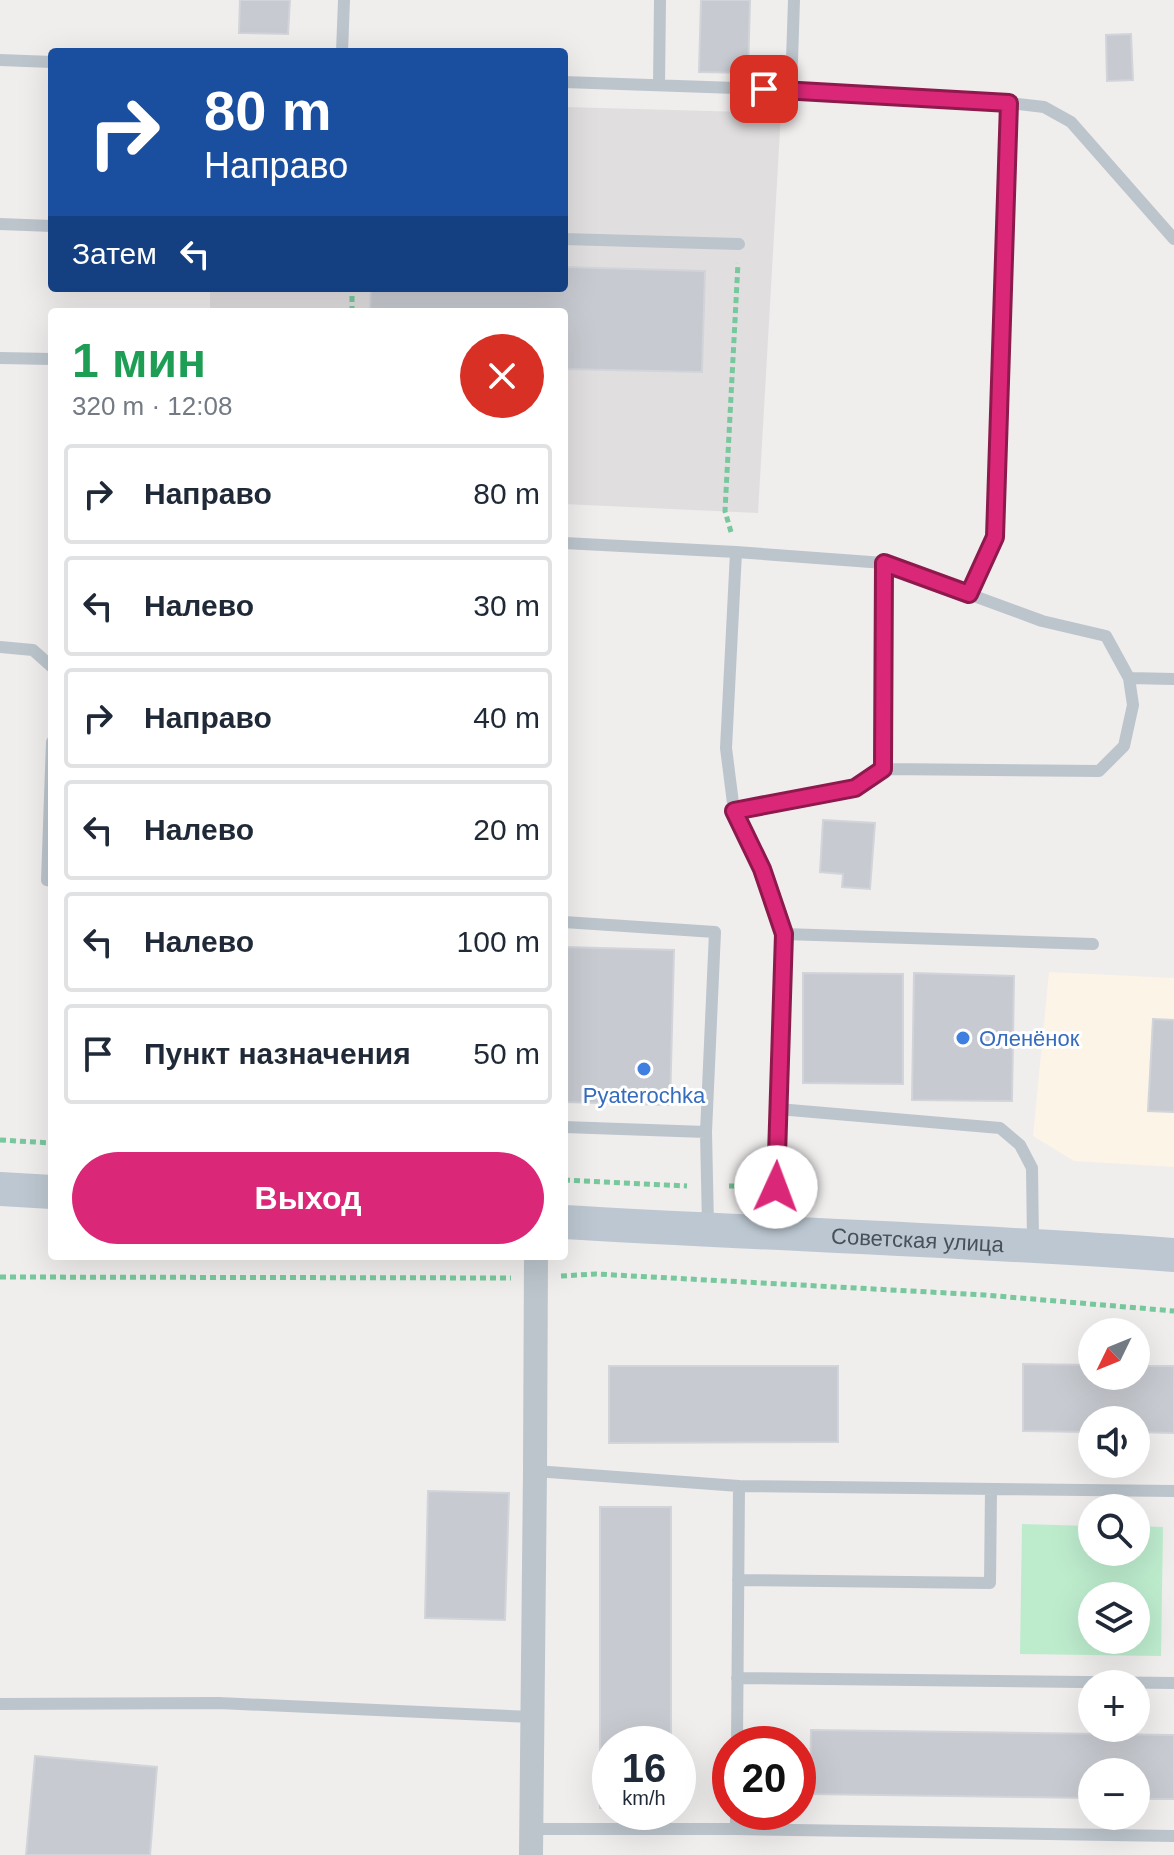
<!DOCTYPE html>
<html lang="ru">
<meta charset="utf-8">
<style>
:root{--surface:#fff;--page:#f6f6f7;--text:#1f2937;--muted:#747a83;--line:#e0e1e3;--accent:#db2777}
body{margin:0;font-family:Helvetica,sans-serif;background:var(--page);color:var(--text);height:100vh;display:flex;flex-direction:column;font-size:30px;white-space:nowrap}
*{box-sizing:border-box;margin:0}
p{font-size:26px;color:var(--muted)}
.icon{flex:none;width:44px;height:44px;fill:none;stroke:currentColor;stroke-width:2;stroke-linecap:round;stroke-linejoin:round}
.map{position:relative;flex:1;overflow:hidden}
.panel{position:absolute;left:48px;top:308px;width:520px;height:952px;display:flex;flex-direction:column;background:var(--surface);border-radius:8px;box-shadow:0 8px 32px #0002}
.panel>*{flex:none}
.banner{position:absolute;left:48px;top:48px;width:520px;height:244px;border-radius:8px;box-shadow:0 8px 32px #0002;background:#1a4fa0;color:#fff;overflow:hidden}
.needle{width:52px;rotate:227deg}
.fabs{position:absolute;left:1078px;top:1318px;display:grid;gap:16px}
.fabs a{display:grid;place-items:center;width:72px;height:72px;border-radius:50%;background:var(--surface);box-shadow:0 8px 32px #0002;font-size:40px}
.speed{position:absolute;left:592px;top:1726px;display:flex;gap:16px;font-size:40px;font-weight:700;text-align:center}
.speed>*{display:grid;place-content:center;width:104px;height:104px;border-radius:50%;background:var(--surface);box-shadow:0 8px 32px #0002;line-height:1}
.speed small{font-size:20px;font-weight:400}
.speed .limit{border:12px solid #d22;background:#fff;color:#111}
.pin{position:absolute;display:grid;place-items:center;width:68px;height:68px;color:#fff;margin:-34px;border-radius:16px;box-shadow:0 4px 12px #0006}
.me{position:absolute;width:88px;margin:-44px;rotate:2deg;stroke-linejoin:round;filter:drop-shadow(0 0 6px #0008)}
.turn{display:flex;align-items:center;gap:28px;height:168px;padding:0 24px;font-size:36px}
.turn .icon{width:104px;height:104px;stroke-width:2.5}
.turn b{display:block;font-size:56px;line-height:68px}
.then{display:flex;align-items:center;height:76px;padding:0 24px;background:#0003;gap:16px;font-size:30px}
.round{display:grid;place-items:center;flex:none;width:84px;height:84px;border-radius:42px;background:var(--page)}
.summary{display:flex;align-items:center;justify-content:space-between;height:136px;padding:0 24px}
h1{font-size:48px;font-weight:800;line-height:60px;color:#1e9e55}
.primary-button{display:flex;gap:16px;margin-top:auto;padding:16px 24px}
.primary-button a{flex:1;height:92px;border-radius:48px;background:var(--accent);color:#fff;font-size:32px;font-weight:800;line-height:92px;text-align:center}
ul{padding:0;list-style:none}
li{display:flex;align-items:center;gap:24px;height:100px;margin:0 16px 12px;padding:0 8px;border:4px solid var(--line);border-radius:8px}
li div{flex:1}
li b{display:block;font-size:30px}
li em{font-style:normal}
.map>svg:first-child{display:block}
</style>
<div class="map">
<svg width="1174" height="1855" viewBox="0 0 1174 1855">
<rect width="100%" height="100%" fill="#f0eded"/>
<path fill="#fbf4e7" d="M1049,972L1174,978V1167L1074,1161L1033,1136Z"/>
<path fill="#e1dedf" d="M564,107L781,113L758,513L564,504V312H210V288H564Z"/>
<path fill="#bdeccd" fill-rule="evenodd" d="M1022,1524L1092,1526V1552H1136V1526L1163,1527L1161,1656L1020,1654ZM1092,1596H1136V1640H1092Z"/>
<path fill="#c7cad0" stroke="#d1d4d9" stroke-width="2" d="M240,0H290L288,34L239,33Z
M701,0H750L748,73L699,72Z
M1131,34L1133,80L1107,81L1106,35Z
M564,267L705,271L702,372L564,369V312H370L371,288H564Z
M823,820L875,823L870,889L842,887L843,874L820,872Z
M564,947L674,950L670,1105L564,1102Z
M803,973L903,974V1084L803,1083Z
M914,973L1014,976L1012,1101L912,1100Z
M1153,1019L1174,1020V1112L1148,1111Z
M1023,1364L1092,1365V1376H1136V1366H1174V1433L1136,1432V1420H1092V1432L1023,1431Z
M609,1366H838V1442L609,1443Z
M428,1491L509,1493L505,1620L425,1618Z
M600,1507H671V1744H610V1808H600Z
M811,1730L1174,1735V1799H1136V1772H1092V1798L810,1794Z
M35,1756L157,1767L150,1855H26Z"/>
<g fill="none" stroke-linecap="round" stroke-linejoin="round">
<path stroke="#77c89c" stroke-width="5" stroke-dasharray="6 4" stroke-linecap="butt" d="M352,312V288
M731,532L725,511L738,263
M0,1140L52,1143
M564,1180L687,1186
M729,1186H755
M561,1276L596,1274L985,1295L1174,1311
M0,1277L511,1278"/>
<path stroke="#bcc5cc" stroke-width="12" d="M342,52L344,0
M0,60L52,62
M564,82L791,90L1009,103L1044,107L1071,122L1174,239
M659,85L660,0
M791,90L794,0
M0,224L52,226
M564,239L739,244
M0,358L52,359
M564,543L736,552L726,748L734,811L762,869L784,934L773,1229
M736,552L884,563L883,769
M884,563L1042,621L1106,636L1129,678
M969,594L995,537L1009,103
M0,647L33,650L52,667
M52,742L47,880L52,881
M734,811L855,788L883,769L1099,771L1124,746L1133,705L1129,678L1174,679
M564,922L715,932L706,1132
M784,934L1093,944
M778,1109L1000,1128L1020,1145L1032,1168L1033,1242
M564,1127L706,1132L708,1226
M535,1471L739,1486L737,1744
M739,1486L1174,1491
M738,1580L990,1583L991,1489
M737,1678L1174,1683
M0,1704L219,1703L532,1717
M531,1829H736L1174,1836
M736,1829V1812"/>
<path stroke="#bcc5cc" stroke-width="24" d="M531,1855L535,1471L536,1256"/>
<g stroke="#bcc7d1" stroke-width="34">
<path d="M0,1189L52,1192"/>
<path id="s1" d="M564,1222C767,1234 971,1240 1174,1255"/>
</g>
</g>
<g fill="none" stroke-linecap="round" stroke-linejoin="round">
<defs>
<path id="route" d="M764,89L1009,103L995,537L969,594L884,563L883,769L855,788L734,811L762,869L784,934L776,1187"/>
</defs>
<use href="#route" stroke="#8e194d" stroke-width="20"/>
<use href="#route" stroke="#db2777" stroke-width="14"/>
</g>
<g fill="#3f7fe0" stroke="#fff" stroke-width="3">
<circle cx="963" cy="1038" r="8"/>
<circle cx="644" cy="1069" r="8"/>
</g>
<g text-anchor="middle" stroke-width="6" stroke-linejoin="round" paint-order="stroke">
<g font-size="22" fill="#366cbe" stroke="#fff" text-anchor="start">
<text x="979" y="1046">Оленёнок</text>
<text x="644" y="1103" text-anchor="middle">Pyaterochka</text>
</g>
<g font-size="22" fill="#46515a" stroke="#fff">
<text dy="8" stroke="none"><textPath href="#s1" startOffset="354">Советская улица</textPath></text>
</g>
</g>
</svg>
<div class="fabs">
<a><svg class="needle" viewBox="-14 -14 28 28"><path d="M0-13l5 13h-10z" fill="#e53935"/><path d="M0 13l5-13h-10z" fill="#747a83"/></svg></a>
<a><svg class="icon" aria-label="sound" viewBox="0 0 24 24"><path d="M4 9h4l5-4v14l-5-4H4zM17 9q2 3 0 6"/></svg></a>
<a><svg class="icon" aria-label="search" viewBox="0 0 24 24"><circle cx="10" cy="10" r="6"/><path d="M15 15l6 6"/></svg></a>
<a><svg class="icon" aria-label="layers" viewBox="0 0 24 24"><path d="M12 4l9 5-9 5-9-5zM3 14l9 5 9-5"/></svg></a>
<a>+</a>
<a>−</a>
</div>
<div class="speed"><div>16<small>km/h</small></div><div class="limit">20</div></div>
<div class="pin" style="left:764px;top:89px;background:#d93025"><svg class="icon" aria-label="arrive" viewBox="0 0 24 24"><path d="M6 21V4h12l-3 4 3 4H6"/></svg></div>
<svg class="me" style="left:776px;top:1187px" viewBox="-20 -20 40 40"><circle r="19" fill="#fff"/><path d="M0-13L10 11 0 6-10 11z" fill="#db2777"/></svg>
<div class="banner">
<div class="turn"><svg class="icon" aria-label="right" viewBox="0 0 24 24"><path d="M7 20v-9h11M14 6l5 5-5 5"/></svg><div><b>80 m</b>Направо</div></div>
<div class="then">Затем<svg class="icon" aria-label="left" viewBox="0 0 24 24"><path d="M17 20v-9H6M10 6l-5 5 5 5"/></svg></div>
</div>
<section class="panel">
<div class="summary"><div><h1>1 мин</h1><p>320 m · 12:08</p></div><a class="round" style="background:#d93025;color:#fff"><svg class="icon" aria-label="close" viewBox="0 0 24 24"><path d="M6 6l12 12M18 6L6 18"/></svg></a></div>
<ul>
<li><svg class="icon" aria-label="right" viewBox="0 0 24 24"><path d="M7 20v-9h11M14 6l5 5-5 5"/></svg><div><b>Направо</b></div><em>80 m</em></li>
<li><svg class="icon" aria-label="left" viewBox="0 0 24 24"><path d="M17 20v-9H6M10 6l-5 5 5 5"/></svg><div><b>Налево</b></div><em>30 m</em></li>
<li><svg class="icon" aria-label="right" viewBox="0 0 24 24"><path d="M7 20v-9h11M14 6l5 5-5 5"/></svg><div><b>Направо</b></div><em>40 m</em></li>
<li><svg class="icon" aria-label="left" viewBox="0 0 24 24"><path d="M17 20v-9H6M10 6l-5 5 5 5"/></svg><div><b>Налево</b></div><em>20 m</em></li>
<li><svg class="icon" aria-label="left" viewBox="0 0 24 24"><path d="M17 20v-9H6M10 6l-5 5 5 5"/></svg><div><b>Налево</b></div><em>100 m</em></li>
<li><svg class="icon" aria-label="arrive" viewBox="0 0 24 24"><path d="M6 21V4h12l-3 4 3 4H6"/></svg><div><b>Пункт назначения</b></div><em>50 m</em></li>
</ul>
<div class="primary-button"><a>Выход</a></div>
</section>
</div>
